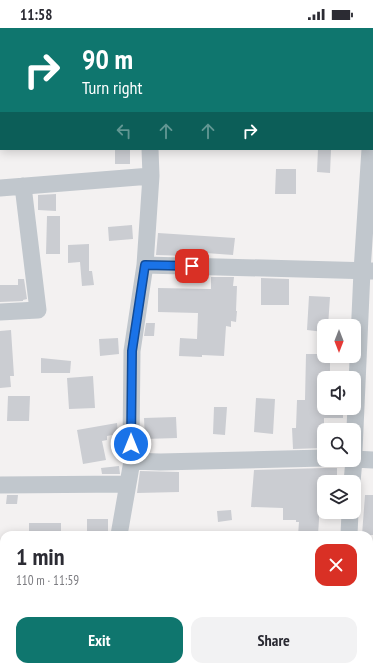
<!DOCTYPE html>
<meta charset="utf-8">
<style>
:root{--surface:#fff;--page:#f2f2f3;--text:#2b2b33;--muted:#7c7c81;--accent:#0f766e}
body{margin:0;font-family:"PT Sans Narrow",sans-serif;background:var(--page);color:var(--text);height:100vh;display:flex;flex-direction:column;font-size:15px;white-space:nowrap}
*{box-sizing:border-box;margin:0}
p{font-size:13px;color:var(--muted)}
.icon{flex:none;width:22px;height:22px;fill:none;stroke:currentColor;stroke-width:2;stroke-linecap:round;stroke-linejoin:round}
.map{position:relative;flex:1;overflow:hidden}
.sheet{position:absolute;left:0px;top:503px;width:373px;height:140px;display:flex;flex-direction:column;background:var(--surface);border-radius:12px 12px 0 0;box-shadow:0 2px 10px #0003}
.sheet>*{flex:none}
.banner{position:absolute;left:0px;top:0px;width:373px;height:122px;box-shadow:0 2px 10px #0003;background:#0f766e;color:#fff;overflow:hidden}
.needle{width:26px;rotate:180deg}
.tools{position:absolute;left:317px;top:291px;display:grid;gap:8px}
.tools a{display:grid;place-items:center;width:44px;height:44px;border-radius:8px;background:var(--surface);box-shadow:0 2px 10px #0003;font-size:20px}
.pin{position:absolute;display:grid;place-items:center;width:34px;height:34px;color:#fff;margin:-17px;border-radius:8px;box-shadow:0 2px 6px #0006}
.me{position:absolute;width:44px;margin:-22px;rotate:0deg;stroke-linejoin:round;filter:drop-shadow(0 0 3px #0008)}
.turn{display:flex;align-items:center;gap:14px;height:84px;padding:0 16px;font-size:18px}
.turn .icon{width:52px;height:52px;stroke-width:2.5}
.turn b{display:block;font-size:28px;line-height:34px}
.lanes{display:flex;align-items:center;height:38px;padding:0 16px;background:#0003;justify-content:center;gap:20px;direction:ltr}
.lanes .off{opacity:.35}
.round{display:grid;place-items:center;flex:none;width:42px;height:42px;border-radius:12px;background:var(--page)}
.summary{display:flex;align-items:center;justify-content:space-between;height:68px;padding:0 16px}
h1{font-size:24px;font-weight:700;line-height:30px}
.primary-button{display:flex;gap:8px;margin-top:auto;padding:8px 16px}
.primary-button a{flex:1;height:46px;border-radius:12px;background:var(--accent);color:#fff;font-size:16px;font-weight:700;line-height:46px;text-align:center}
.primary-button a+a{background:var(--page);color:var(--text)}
.status{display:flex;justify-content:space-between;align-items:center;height:28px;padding:0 20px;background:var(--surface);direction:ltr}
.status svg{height:11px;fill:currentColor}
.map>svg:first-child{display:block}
</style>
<div class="status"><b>11:58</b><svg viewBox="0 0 49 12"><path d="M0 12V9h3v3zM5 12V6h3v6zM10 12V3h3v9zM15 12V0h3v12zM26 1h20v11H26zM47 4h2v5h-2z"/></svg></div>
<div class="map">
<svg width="373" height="643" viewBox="0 0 373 643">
<rect width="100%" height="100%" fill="#f3f1f1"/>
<path fill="#cbcdd2" d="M318,121L331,122L330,145L317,144Z
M115,122H130V136H115Z
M276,141H296V166H275Z
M56,166V183L38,182V167Z
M47,188H60V226H46Z
M132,197L133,211L109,213L108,199Z
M158,205L235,210L233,227L192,224L191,228L156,227Z
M89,216V243H92L94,257L82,258L80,234L68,235V217Z
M211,249H234L233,258H237L236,283H237L236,294L231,293V299L226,298L224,328L202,327V329L179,328L180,310L197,311L198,285L158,284V260L211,261Z
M261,250L289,251V277H261Z
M18,251H24L27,271L23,272V273L0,274V257H18Z
M309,268L330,269L328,298H324V304L307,302Z
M146,295H155L154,308H144Z
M11,302L14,348H10L11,359L0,360V303Z
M118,310L119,326L100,328L99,311Z
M306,326H324V328H330V344H326V350H324V380H343V390H324V420L293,421L292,400H296L297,372H305Z
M41,330L71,333L70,345H41Z
M93,348L95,380L69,381L67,350Z
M8,368H30L29,393H7Z
M256,370L275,371L273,406L254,404Z
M214,379H227L225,407L213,406Z
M176,389L177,410L145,411L144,390Z
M117,395L118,406L107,408V412L102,413L106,432L83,436L77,402Z
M119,438L120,446H102L101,440Z
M324,440H337V454H324V459H321L318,507H298L299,494H296V492H283V480L251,479L254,442Z
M140,443L179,444V464L137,465Z
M7,467H18L17,476H6Z
M365,467H373V507H362Z
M231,482L232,492L218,494L217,483Z
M87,491H108V507H87Z
M29,495H61V507H29Z"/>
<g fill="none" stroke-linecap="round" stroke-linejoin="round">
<path stroke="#c1c7cd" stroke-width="17" d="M139,0V1
M0,25H1
M372,49H373
M372,86L373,70
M0,160L151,148
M145,237L373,243
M0,284L38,282L23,158
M354,423L362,243L370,121
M354,431L373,432
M132,433L160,434L324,430
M352,454L354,432
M0,457L128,456
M119,507L132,433L131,416L132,323L145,237L151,148L150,121
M349,507L350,484
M369,591L373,587
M0,642L112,641
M316,643L320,639"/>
</g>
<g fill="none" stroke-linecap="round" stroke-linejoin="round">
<defs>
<path id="route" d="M131,416L132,323L145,237L192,238"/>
</defs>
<use href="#route" stroke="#114b97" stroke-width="10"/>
<use href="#route" stroke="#1a73e8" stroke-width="7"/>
</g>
</svg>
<div class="tools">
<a><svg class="needle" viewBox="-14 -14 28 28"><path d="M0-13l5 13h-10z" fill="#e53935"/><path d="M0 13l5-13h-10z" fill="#7c7c81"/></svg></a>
<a><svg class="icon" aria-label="sound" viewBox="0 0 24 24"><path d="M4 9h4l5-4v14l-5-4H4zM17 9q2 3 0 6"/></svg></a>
<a><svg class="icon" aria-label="search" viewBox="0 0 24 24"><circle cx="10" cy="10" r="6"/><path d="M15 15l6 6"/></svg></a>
<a><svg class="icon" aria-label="layers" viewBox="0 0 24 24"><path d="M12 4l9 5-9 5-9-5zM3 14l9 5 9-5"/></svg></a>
</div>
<div class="pin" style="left:192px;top:238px;background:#d93025"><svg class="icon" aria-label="arrive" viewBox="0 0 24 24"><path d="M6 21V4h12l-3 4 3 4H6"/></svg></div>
<svg class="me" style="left:131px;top:416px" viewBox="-20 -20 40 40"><circle r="17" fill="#1a73e8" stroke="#fff" stroke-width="3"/><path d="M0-11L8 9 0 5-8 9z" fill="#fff"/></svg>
<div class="banner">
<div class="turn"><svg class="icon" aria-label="right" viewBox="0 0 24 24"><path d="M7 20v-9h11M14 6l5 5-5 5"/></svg><div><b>90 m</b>Turn right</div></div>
<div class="lanes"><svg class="icon off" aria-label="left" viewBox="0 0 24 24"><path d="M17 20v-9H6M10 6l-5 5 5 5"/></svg><svg class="icon off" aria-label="ahead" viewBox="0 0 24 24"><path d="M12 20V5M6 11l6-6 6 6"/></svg><svg class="icon off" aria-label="ahead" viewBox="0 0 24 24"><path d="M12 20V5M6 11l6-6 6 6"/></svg><svg class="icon" aria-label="right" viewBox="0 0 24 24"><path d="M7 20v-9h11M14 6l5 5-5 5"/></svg></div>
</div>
<section class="sheet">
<div class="summary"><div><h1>1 min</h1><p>110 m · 11:59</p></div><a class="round" style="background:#d93025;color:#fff"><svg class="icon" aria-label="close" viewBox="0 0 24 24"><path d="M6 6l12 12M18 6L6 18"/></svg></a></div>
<div class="primary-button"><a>Exit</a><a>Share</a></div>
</section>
</div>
